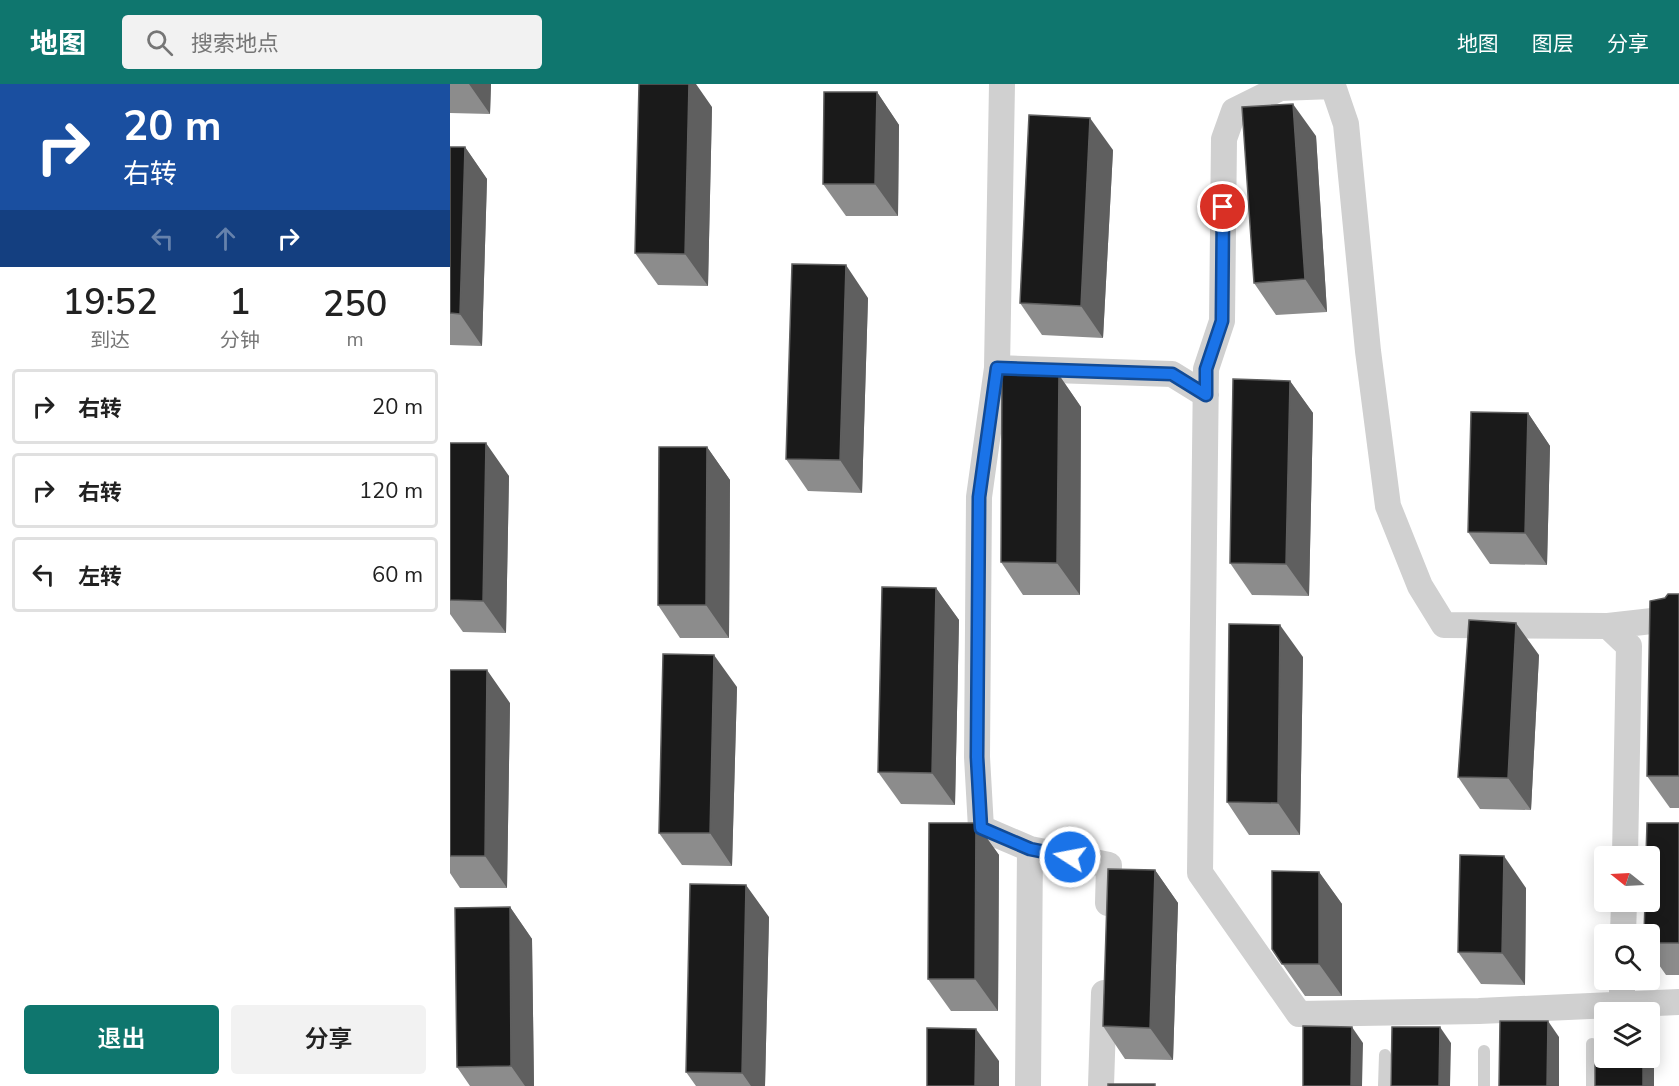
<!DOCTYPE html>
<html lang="zh">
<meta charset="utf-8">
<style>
:root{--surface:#fff;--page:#f2f2f2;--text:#222;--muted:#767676;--line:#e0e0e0;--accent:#0f766e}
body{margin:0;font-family:"Nunito Sans","Noto Sans SC",sans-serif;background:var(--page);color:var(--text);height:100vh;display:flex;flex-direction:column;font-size:22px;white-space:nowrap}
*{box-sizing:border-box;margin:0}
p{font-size:20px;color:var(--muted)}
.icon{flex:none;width:33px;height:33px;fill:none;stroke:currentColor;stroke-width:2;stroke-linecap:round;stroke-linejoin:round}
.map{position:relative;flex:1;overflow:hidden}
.panel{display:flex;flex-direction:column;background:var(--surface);width:450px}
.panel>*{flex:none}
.top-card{background:#1a4fa0;color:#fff;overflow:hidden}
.needle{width:39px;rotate:288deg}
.fabs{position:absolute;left:1144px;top:762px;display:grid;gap:12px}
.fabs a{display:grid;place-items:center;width:66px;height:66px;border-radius:6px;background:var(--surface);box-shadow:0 3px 15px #0003;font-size:30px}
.pin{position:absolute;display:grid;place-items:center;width:51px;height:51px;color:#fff;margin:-26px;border:3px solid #fff;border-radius:50%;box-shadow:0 2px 6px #0007}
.me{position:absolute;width:66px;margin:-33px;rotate:281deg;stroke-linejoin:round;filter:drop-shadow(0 0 4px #0008)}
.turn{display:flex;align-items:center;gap:21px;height:126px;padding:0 24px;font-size:27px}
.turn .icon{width:78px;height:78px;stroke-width:2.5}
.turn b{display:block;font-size:42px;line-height:51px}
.lanes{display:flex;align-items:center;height:57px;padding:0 24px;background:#0003;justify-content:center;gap:30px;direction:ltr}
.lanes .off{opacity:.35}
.eta{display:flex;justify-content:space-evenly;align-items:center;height:102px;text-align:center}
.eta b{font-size:36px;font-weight:600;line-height:42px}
.button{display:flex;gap:12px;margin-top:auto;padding:12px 24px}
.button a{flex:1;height:69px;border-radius:6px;background:var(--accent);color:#fff;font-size:24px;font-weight:600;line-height:69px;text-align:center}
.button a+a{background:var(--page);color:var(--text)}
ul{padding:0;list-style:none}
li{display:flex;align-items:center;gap:18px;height:75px;margin:0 12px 9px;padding:0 12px;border:3px solid var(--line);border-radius:6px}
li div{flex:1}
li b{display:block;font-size:22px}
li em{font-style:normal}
header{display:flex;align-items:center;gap:36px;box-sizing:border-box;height:84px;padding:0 30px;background:var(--accent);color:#fff}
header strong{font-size:28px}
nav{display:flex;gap:33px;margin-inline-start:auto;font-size:21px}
.search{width:420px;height:54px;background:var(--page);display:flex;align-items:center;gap:15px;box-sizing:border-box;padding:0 21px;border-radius:6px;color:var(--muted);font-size:22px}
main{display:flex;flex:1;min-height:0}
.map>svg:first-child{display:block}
</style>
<header>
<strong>地图</strong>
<div class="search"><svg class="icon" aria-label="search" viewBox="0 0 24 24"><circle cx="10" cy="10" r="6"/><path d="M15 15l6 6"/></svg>搜索地点</div>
<nav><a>地图</a><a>图层</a><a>分享</a></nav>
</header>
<main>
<section class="panel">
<div class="top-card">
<div class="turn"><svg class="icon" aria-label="right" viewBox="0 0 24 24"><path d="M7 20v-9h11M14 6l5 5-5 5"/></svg><div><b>20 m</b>右转</div></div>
<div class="lanes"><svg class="icon off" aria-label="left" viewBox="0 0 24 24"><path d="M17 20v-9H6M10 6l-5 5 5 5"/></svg><svg class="icon off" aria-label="ahead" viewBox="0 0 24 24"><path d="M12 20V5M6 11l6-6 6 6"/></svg><svg class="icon" aria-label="right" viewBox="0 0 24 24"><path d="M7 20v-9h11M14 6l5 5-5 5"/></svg></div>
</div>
<div class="eta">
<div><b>19:52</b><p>到达</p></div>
<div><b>1</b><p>分钟</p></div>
<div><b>250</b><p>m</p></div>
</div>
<ul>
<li><svg class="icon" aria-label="right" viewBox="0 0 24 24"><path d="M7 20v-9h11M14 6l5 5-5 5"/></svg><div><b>右转</b></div><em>20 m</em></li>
<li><svg class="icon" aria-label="right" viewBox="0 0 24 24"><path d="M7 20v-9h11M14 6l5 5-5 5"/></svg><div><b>右转</b></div><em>120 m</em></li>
<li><svg class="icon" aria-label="left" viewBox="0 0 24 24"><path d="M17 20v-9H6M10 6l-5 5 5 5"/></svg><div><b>左转</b></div><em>60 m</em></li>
</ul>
<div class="button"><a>退出</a><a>分享</a></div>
</section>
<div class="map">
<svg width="1229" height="1002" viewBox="0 0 1229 1002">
<rect width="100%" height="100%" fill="#fff"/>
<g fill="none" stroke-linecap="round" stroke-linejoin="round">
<path stroke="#d0d0d0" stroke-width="12" d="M934,1002L935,971
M1034,1002V967
M1142,1002V960"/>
<path stroke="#d0d0d0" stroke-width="26" d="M547,284L552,0
M1158,542L1229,534
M1175,772L1179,562L1158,542L994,541L970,502L938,422L918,267L896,40L883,2L830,4L784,27L774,55L772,237L756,285L750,789L849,930L1029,927L1229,918
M658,819L659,781L580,765L531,744L527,673L529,413L547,284L722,290L756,311
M1173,850L1174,818
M1172,921V896
M578,1002L580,765
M651,1002L654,909"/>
</g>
<path fill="#8c8c8c" d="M0,0H41L40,30L0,29Z
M427,8L449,41L448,132H396L373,100Z
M262,23L258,202L208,201L185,169Z
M866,52L877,228L826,231L804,199Z
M0,63H15L37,95L32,262L0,261Z
M663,66L653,254L592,251L570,219Z
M418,214L412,409L358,407L336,375Z
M609,291L631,323L630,511H573L551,478Z
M840,297L863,329L859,512L802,511L780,479Z
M1078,329L1100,362L1097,481L1040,480L1018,448Z
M0,359L59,392L56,549L13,548L0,530Z
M257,363L280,396L279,554H230L208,521Z
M486,504L509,536L505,721L451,720L428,688Z
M1229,510V724H1220L1197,692Z
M1089,571L1081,726L1030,725L1008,693Z
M853,573L850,751H799L777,718Z
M287,603L282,782L232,781L209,749Z
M60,619L57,804H10L0,789V772Z
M526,739L549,771L548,927H501L478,895Z
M1229,739V891H1216L1200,868V850Z
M705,786L728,819L723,976L675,975L653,942Z
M869,788L892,820V912H855L822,865Z
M1076,804L1075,901L1031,900L1008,868Z
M60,823L82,855L84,1002H20L7,983Z
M319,833L315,1002H246L236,988Z"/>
<path fill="#5f5f5f" d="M19,0H41L40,30Z
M239,0H246L262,23L258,202L235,170Z
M427,8L449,41L448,132L425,100Z
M843,20L866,52L877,228L855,195Z
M640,34L663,66L653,254L631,222Z
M15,63L37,95L32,262L10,230Z
M396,181L418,214L412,409L390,376Z
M609,291L631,323L630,511L607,479Z
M840,297L863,329L859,512L836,480Z
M1078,329L1100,362L1097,481L1075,449Z
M36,359L59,392L56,549L33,517Z
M257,363L280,396L279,554L256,521Z
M486,504L509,536L505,721L482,689Z
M1066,539L1089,571L1081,726L1058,694Z
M830,541L853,573L850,751L828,719Z
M264,571L287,603L282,782L260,749Z
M37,586L60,619L57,804L35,772Z
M526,739L549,771L548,927L525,895Z
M1054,772L1076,804L1075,901L1052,869Z
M705,786L728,819L723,976L700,944Z
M869,788L892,820V912L869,880Z
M296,801L319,833L315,1002H301L292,989Z
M60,823L82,855L84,1002H75L61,982Z
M1098,937L1109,953V1002H1097Z
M1200,937L1204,943V1002H1193V974H1200Z
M902,943L913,959L912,1002H901Z
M990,943L1001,959L1000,1002H989Z
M526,945L549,977V1002H525Z"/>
<path fill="#1a1a1a" stroke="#5f5f5f" stroke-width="1.5" d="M189,0H239L235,170L185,169Z
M374,8H427L425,100H373Z
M843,20L855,195L804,199L792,23Z
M579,31L640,34L631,222L570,219Z
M0,63H15L10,230L0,229Z
M342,180L396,181L390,376L336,375Z
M552,290L609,291L607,479L551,478Z
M783,295L840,297L836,480L780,479Z
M1021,328L1078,329L1075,449L1018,448Z
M0,359H36L33,517L0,516Z
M209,363H257L256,521H208Z
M432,503L486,504L482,689L428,688Z
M1218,510H1229V692H1197L1200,517L1215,514Z
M1019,536L1066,539L1058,694L1008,693Z
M779,540L830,541L828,719L777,718Z
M213,570L264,571L260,749H209Z
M0,586H37L35,772H0Z
M479,739H526L525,895H478Z
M1197,739H1229V859H1200V850H1194L1195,818H1200V772H1196Z
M1010,771L1054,772L1052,869L1008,868Z
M658,785L705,786L700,944L653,942Z
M822,787L869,788V880H832L822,865Z
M240,800L296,801L292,989L236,988Z
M60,823L61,982L7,983L5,824Z
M1145,928H1193H1155V974H1193V1002H1145Z
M1050,937H1098L1097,1002H1049Z
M853,942L902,943L901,1002H853Z
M942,943H990L989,1002H941Z
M477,944L526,945L525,1002H477Z
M658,1000H705V1002H658Z"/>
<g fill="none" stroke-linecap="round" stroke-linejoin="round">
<defs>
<path id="route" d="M620,773L580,765L531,744L527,673L529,413L547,284L722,290L756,311V285L772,237L773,123"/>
</defs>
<use href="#route" stroke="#114b97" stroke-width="15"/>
<use href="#route" stroke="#1a73e8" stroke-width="10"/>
</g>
</svg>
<div class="fabs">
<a><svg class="needle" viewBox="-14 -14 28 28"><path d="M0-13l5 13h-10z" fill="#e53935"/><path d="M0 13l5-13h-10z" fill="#767676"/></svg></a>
<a><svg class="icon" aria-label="search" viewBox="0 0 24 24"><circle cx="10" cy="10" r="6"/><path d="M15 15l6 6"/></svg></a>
<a><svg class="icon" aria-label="layers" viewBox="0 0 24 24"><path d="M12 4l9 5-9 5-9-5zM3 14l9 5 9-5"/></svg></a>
</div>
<div class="pin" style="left:773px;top:123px;background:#d93025"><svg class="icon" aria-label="arrive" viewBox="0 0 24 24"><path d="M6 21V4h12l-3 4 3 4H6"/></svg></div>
<svg class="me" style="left:620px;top:773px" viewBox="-20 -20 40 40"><circle r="17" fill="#1a73e8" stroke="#fff" stroke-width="3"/><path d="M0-11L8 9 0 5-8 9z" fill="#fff"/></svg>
</div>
</main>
